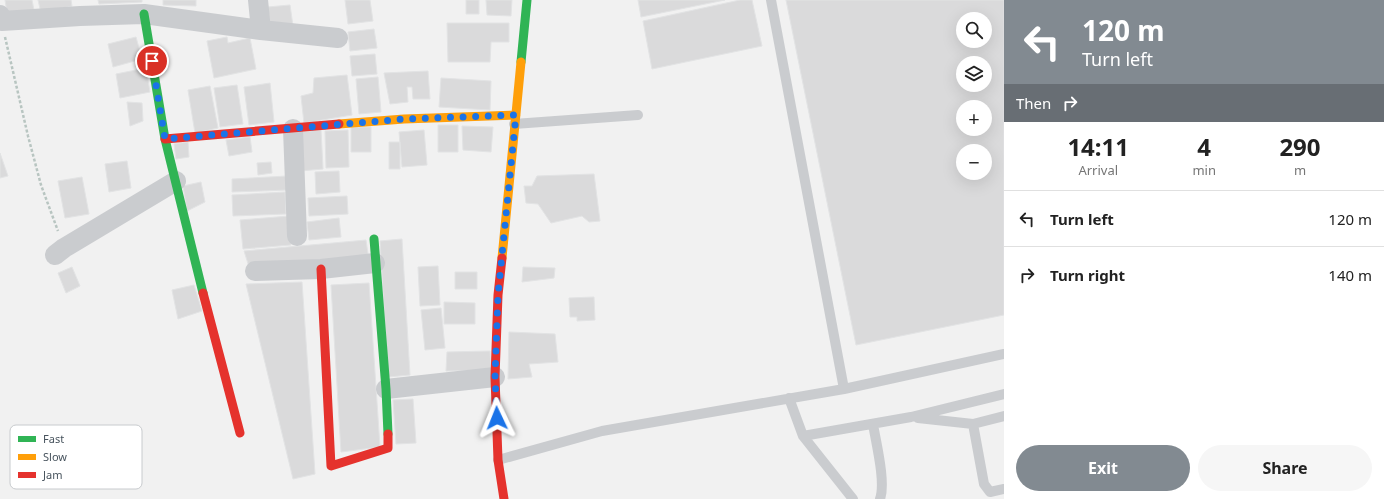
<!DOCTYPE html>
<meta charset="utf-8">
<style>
:root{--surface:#fff;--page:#f6f6f6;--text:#222;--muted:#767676;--line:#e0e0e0;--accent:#828a91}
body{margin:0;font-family:"Noto Sans",sans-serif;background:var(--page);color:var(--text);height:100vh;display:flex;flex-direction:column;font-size:15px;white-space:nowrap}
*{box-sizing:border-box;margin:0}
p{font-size:13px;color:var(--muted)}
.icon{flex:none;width:22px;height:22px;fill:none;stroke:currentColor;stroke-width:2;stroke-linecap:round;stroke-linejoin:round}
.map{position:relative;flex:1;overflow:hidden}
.details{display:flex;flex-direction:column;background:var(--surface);width:380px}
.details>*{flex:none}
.guide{background:#828a91;color:#fff;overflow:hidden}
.tools{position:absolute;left:956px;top:12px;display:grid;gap:8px}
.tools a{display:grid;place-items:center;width:36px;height:36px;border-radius:50%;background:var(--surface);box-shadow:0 4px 16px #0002;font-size:20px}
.pin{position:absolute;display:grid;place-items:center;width:34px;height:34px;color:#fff;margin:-17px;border:2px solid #fff;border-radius:50%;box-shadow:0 1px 4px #0007}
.me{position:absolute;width:44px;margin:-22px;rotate:358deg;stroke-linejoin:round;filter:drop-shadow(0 0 3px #0008)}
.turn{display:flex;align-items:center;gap:14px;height:84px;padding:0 12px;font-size:18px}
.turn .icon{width:52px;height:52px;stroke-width:2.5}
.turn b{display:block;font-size:28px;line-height:34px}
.then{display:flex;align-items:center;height:38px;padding:0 12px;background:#0003;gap:8px;font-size:15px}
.eta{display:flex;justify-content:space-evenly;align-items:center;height:68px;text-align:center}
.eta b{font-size:24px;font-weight:700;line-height:28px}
.primary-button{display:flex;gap:8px;margin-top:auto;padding:8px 12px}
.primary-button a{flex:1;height:46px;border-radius:24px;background:var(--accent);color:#fff;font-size:16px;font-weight:700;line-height:46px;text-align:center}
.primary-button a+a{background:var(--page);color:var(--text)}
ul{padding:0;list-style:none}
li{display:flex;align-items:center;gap:12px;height:56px;padding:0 12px;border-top:1px solid var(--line)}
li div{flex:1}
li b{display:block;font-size:15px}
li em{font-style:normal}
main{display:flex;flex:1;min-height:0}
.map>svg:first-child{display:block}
</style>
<main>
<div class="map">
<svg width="1004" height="499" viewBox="0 0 1004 499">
<rect width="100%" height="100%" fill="#f1f1f1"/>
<path fill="#dadadb" stroke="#e2e3e4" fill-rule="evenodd" d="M5,0H32L34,10L7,13Z
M38,0H71L72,6L41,13Z
M98,0H142V2L99,4Z
M163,0H196V6L163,5Z
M345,0H370L373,21L348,24Z
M466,0H479V14H466Z
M486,0H512L511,16L487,15Z
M638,0H725L641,17Z
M740,0H752L762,46L652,69L643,21Z
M786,0H1004V315L856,345ZM963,19H985V41H963ZM963,63H985V85H963ZM963,107H985V129H963ZM963,151H985V173H963Z
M290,5L293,26L270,29L268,7Z
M447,23H509V42H491L490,62H448Z
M374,29L377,48L350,51L348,32Z
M136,37L142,59L113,67L108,44Z
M227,37L228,43L250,38L256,69L214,78L207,41Z
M375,54L377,74L352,76L350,56Z
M146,68L150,92L120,98L116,74Z
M428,71L430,99H413L412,87H407L408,102L390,104L384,73Z
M347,75L352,115L304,123L301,96L313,93L314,78Z
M378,77L381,112L359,114L356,79Z
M441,78L491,81L490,110L439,107Z
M270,83L274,122L249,125L244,87Z
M237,85L243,124L220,127L214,88Z
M210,86L218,128L195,133L188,90Z
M127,102L142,103L143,121L130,126Z
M438,125H458V152H438Z
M462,126L493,127L491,152L463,150Z
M351,127H371V152H351Z
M321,130L323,169L300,171L298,132Z
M348,130L349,167L326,168L325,131Z
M424,130L427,165L402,167L399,132Z
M250,137L252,152L229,156L226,140Z
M188,142L189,157L176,159L174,144Z
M389,142H400V169H389Z
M0,153L8,176L0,178Z
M127,161L131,188L109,192L105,164Z
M271,162L272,173L258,175L257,163Z
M339,171L340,192L316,194L315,172Z
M594,174L600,221L589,222L582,216L551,223L538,204L526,203L524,186H532L537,176Z
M287,176L288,190L232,192V179Z
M82,177L89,214L65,218L58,181Z
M201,182L205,202L187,211L183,186Z
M285,192L286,214L233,216L232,195Z
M347,196L348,214L309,216L308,198Z
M289,216L291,245L243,249L240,220Z
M339,218L341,237L309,240L307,222Z
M402,239L410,375L388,377L380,241Z
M366,240L369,260L250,270L244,251Z
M438,266L440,305L420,306L418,267Z
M72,267L80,286L66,293L58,273Z
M523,267L555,268L554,278L522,282Z
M455,272H477V289H455Z
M302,282L315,474L293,479L246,284Z
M369,283L380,447L341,452L331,285Z
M194,285L202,311L178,319L172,290Z
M594,297L595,320L577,321V317H570L569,298Z
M444,302L475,303V324H444Z
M441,308L445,348L425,350L421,310Z
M509,332L555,334L558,362L529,364L532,377L508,379Z
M490,351L491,370L446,371L447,352Z
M413,399L416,443L396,444L393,400Z"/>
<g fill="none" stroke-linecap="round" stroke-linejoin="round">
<path stroke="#b8c5c1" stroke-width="2.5" stroke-dasharray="3 2" stroke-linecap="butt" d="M5,37L28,136L41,185L58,231"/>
<path stroke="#cacccf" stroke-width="10" d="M771,0L844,389
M514,124L638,115
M789,398L803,436L853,499
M1004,416L973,424L984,484L990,492L1004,489
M918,418L973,424
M873,424C876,443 886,482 880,499
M803,436L911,417L1004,394
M498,460L602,431L844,389L1004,354"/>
<path stroke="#cacccf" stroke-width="20" d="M0,15L2,21L80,16L144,14L261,30L258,0
M261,30L338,38
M293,129L297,236
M55,255L64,248L176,181
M255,271L321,269L375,263
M386,389L495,377"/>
<path stroke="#30b455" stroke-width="9" d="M144,14L165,139L203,293
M521,62L527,0
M374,239L386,389L388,434"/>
<path stroke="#ff9f0a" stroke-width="9" d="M339,124L404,119L516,115
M502,258L521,62"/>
<path stroke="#e5322d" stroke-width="9" d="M165,139L339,124
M502,258L498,295L495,377L498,460L504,499
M321,269L331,466L388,448V434
M203,293L240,433"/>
</g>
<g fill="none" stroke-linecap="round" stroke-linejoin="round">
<path stroke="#1a73e8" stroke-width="7" stroke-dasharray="0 12.6" d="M152,61L165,139L404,119L516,115L498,295L495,377L497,418"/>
</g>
<rect x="10" y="425" width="132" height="64" rx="6" fill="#fff" stroke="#c8cbce" stroke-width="1"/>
<rect x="18" y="436" width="18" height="6" fill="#30b455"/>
<rect x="18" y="454" width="18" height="6" fill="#ff9f0a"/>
<rect x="18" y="472" width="18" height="6" fill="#e5322d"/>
<g font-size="11" fill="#47535d">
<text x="43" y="443">Fast</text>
<text x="43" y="461">Slow</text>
<text x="43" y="479">Jam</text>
</g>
</svg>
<div class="tools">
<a><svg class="icon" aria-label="search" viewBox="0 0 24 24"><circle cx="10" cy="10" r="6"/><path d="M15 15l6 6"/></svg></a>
<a><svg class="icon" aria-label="layers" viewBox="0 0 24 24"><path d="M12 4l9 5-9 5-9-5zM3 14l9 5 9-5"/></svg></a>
<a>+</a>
<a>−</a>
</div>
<div class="pin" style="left:152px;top:61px;background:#d93025"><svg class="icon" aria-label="arrive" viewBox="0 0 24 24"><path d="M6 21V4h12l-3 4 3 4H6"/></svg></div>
<svg class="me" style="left:497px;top:418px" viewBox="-20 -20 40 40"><path d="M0-17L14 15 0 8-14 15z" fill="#1a73e8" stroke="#fff" stroke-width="4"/></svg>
</div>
<section class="details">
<div class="guide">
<div class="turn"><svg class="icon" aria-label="left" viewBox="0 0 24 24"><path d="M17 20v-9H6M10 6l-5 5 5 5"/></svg><div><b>120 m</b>Turn left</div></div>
<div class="then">Then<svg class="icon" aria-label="right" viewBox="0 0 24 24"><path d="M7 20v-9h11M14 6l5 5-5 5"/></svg></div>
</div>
<div class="eta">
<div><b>14:11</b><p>Arrival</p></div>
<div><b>4</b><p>min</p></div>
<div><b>290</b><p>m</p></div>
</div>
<ul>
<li><svg class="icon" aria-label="left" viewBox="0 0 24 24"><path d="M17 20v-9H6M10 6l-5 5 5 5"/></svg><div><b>Turn left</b></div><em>120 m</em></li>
<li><svg class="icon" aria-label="right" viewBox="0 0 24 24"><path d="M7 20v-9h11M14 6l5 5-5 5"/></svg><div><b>Turn right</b></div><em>140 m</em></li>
</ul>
<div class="primary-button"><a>Exit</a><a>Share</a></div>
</section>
</main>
